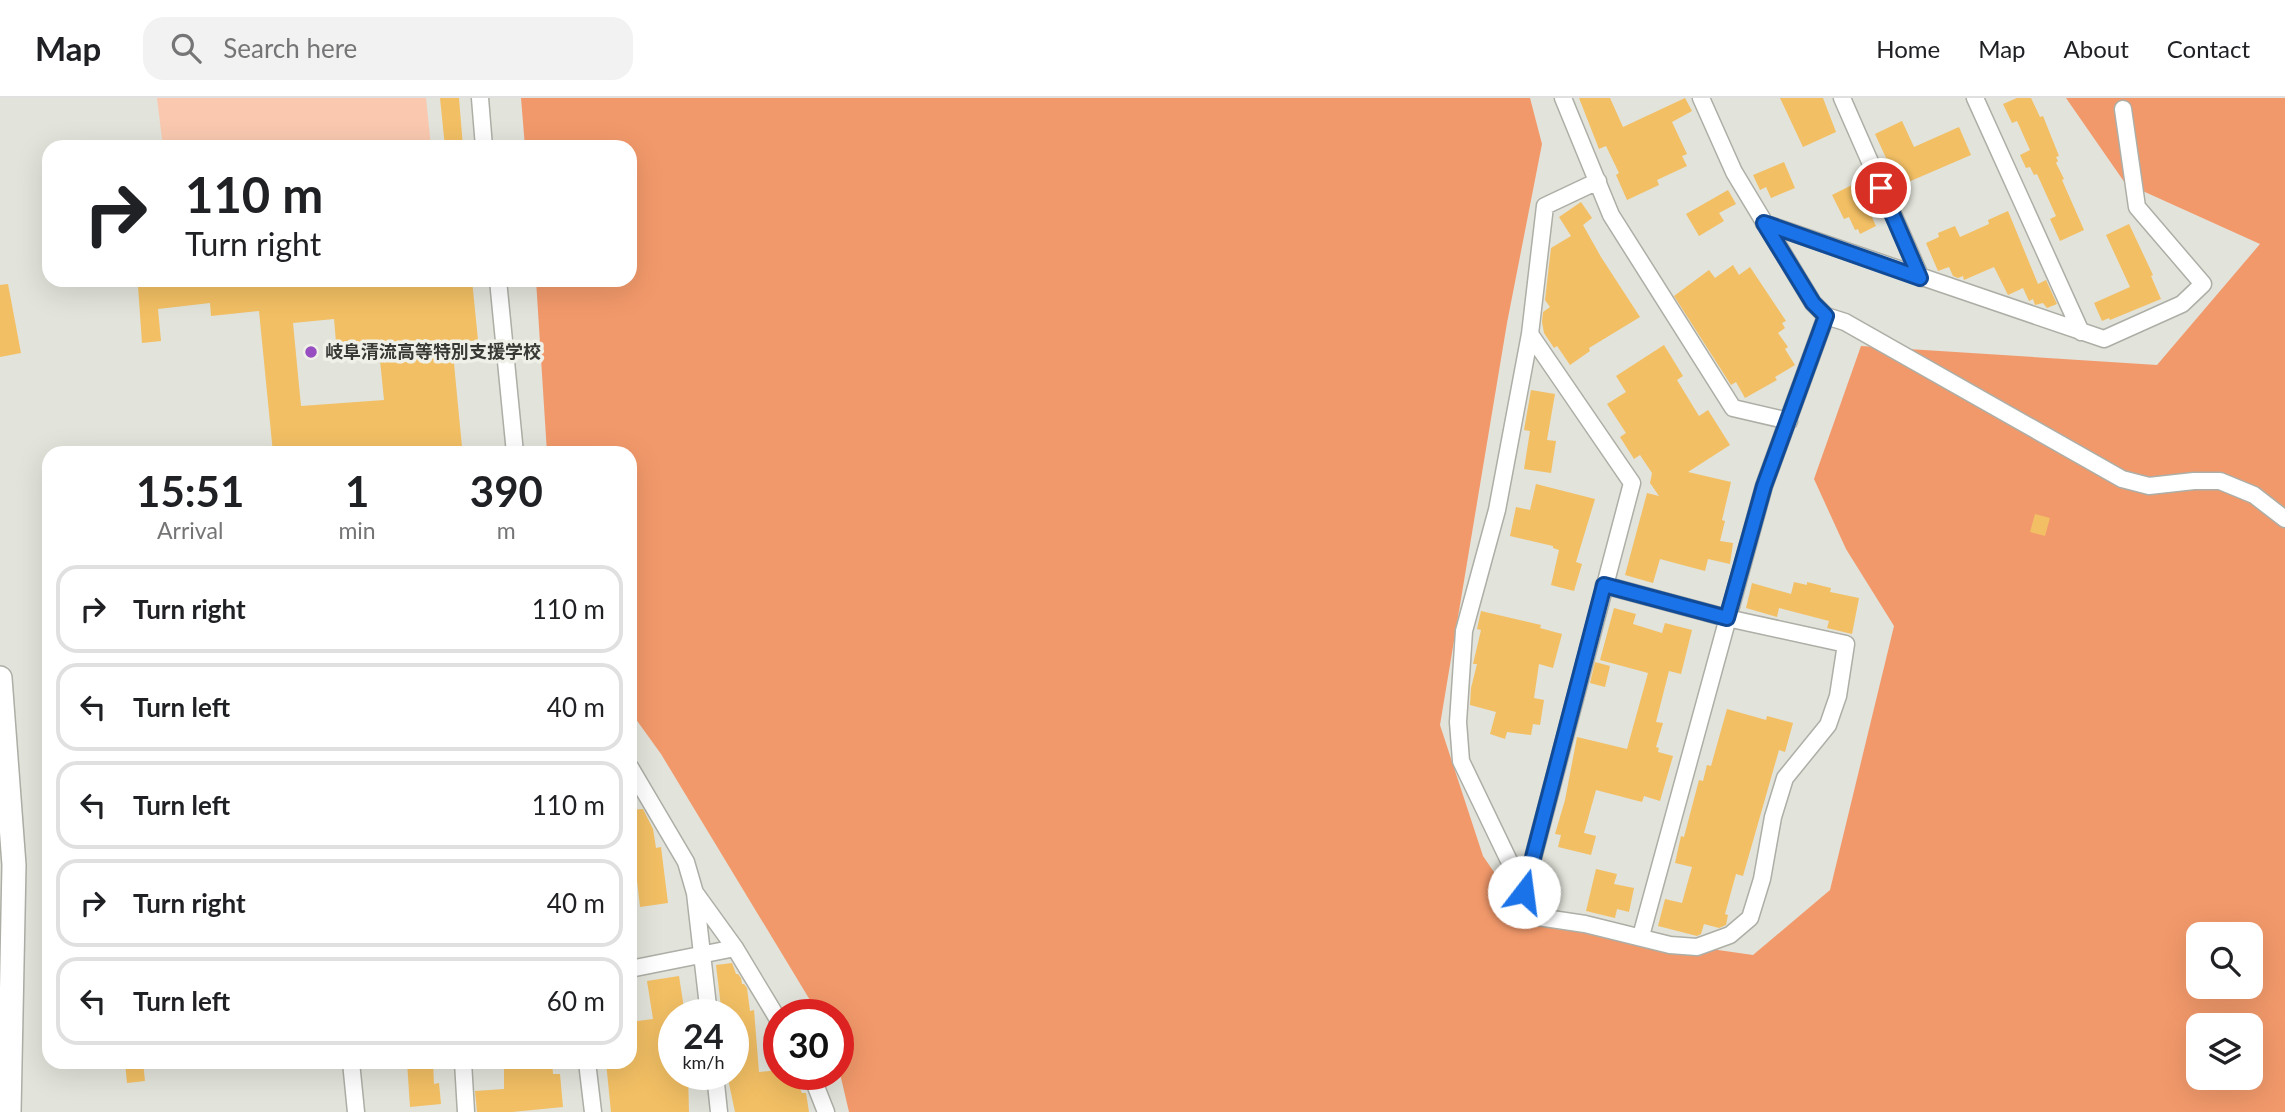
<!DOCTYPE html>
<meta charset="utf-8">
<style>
:root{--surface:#fff;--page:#f2f2f2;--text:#202124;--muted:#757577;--line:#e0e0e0}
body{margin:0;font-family:Lato,"Noto Sans JP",sans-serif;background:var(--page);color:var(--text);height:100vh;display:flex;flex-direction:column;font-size:26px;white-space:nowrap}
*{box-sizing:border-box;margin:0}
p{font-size:23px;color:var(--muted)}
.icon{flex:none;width:38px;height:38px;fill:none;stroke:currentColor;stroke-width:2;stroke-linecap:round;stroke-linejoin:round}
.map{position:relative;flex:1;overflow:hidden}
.side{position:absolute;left:42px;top:348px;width:595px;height:623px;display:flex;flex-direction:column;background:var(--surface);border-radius:21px;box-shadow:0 7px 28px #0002}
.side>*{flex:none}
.top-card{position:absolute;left:42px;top:42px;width:595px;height:147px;border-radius:21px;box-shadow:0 7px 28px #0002;background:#fff;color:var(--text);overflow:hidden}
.fabs{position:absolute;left:2186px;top:824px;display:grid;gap:14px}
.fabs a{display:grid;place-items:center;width:77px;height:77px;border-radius:14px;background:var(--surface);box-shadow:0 7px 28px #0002;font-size:35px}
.speed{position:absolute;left:658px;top:901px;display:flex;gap:14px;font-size:35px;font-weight:700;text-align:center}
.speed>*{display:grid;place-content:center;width:91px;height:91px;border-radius:50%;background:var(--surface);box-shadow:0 7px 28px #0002;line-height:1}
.speed small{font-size:18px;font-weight:400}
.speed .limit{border:10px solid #d22;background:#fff;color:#111}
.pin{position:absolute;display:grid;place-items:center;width:60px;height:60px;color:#fff;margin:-30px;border:4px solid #fff;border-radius:50%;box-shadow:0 2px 7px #0007}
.me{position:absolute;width:77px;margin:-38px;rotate:15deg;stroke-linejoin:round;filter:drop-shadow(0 0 5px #0008)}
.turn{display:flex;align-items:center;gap:24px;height:147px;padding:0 28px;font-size:32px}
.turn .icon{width:91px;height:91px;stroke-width:2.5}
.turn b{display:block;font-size:49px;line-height:60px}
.eta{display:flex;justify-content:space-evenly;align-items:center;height:119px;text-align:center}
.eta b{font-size:42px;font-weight:700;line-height:49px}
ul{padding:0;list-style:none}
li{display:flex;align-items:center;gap:21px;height:88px;margin:0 14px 10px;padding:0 14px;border:4px solid var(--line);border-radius:21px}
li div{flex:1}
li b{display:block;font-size:26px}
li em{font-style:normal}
header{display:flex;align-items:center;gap:42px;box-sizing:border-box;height:98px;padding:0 35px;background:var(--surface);border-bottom:2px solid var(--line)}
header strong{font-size:33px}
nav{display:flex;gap:38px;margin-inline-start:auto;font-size:24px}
.search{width:490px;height:63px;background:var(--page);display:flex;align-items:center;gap:18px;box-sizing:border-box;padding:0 24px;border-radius:21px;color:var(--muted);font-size:26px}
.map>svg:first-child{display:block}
</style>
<header>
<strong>Map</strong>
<div class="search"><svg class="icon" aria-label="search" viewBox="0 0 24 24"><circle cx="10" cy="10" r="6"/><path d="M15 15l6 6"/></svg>Search here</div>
<nav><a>Home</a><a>Map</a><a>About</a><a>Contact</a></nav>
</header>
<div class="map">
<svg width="2285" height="1014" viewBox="0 0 2285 1014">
<rect width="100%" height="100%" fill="#e2e3da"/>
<path fill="#f9c8af" d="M157,0H426L431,49H163Z"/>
<path fill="#f2996b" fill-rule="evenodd" d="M521,0H1530L1542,46L1507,225L1440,627L1483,758L1529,825L1753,857L1830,792L1894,528L1846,451L1814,381L1861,248L2157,267L2260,146L2125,85L2066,0H2285V1014H849L838,967V917H819L661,656L630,613V355H547L536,182H630V49H525ZM2198,836H2250V889H2198ZM2198,928H2250V980H2198Z"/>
<path fill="#f2bf64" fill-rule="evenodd" d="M440,0H459L463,49H445Z
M1579,0H1610L1623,29L1685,0L1692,13L1672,24L1687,56L1682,58L1687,68L1657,82L1659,87L1627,102L1616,77L1619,75L1606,48L1599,51Z
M1780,0H1823L1836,34L1803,49Z
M2017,0H2031L2040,19L2043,18L2059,58L2056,59L2058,63L2056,65L2064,81L2062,82L2084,132L2060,143L2050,121L2056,118L2037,76L2034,77L2030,69L2026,70L2020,57L2030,52L2017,23L2012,25L2003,6Z
M1902,23L1914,49L1959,29L1971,57L1899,88L1875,36Z
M1784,64L1795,90L1771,100L1766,89L1760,92L1753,77Z
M1856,85L1876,128L1860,136L1858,131L1855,132L1849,119L1844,121L1832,97Z
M1728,92L1736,106L1719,115L1724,123L1699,138L1686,116Z
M1581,104L1592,120L1583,127L1601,159L1640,219L1589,250L1590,253L1570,267L1557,248L1554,250L1544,235L1542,224L1543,214L1550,209L1545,202L1551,150L1571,138L1559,119Z
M2008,113L2038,186L2046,182L2057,206L2047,210L2043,205L2035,207L2033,201L2029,203L2023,190L2008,197L1994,169L1964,182L1963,178L1958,180L1953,178L1949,169L1938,173L1926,145L1939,139L1938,135L1955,128L1960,139L1989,126L1988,122Z
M2129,126L2153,177L2151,178L2161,201L2110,222L2109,220L2102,223L2094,205L2130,189L2106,137Z
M1733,167L1739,177L1750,169L1786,223L1782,225L1785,230L1778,235L1788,249L1785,251L1795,267L1775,279L1777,282L1745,300L1736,284L1731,287L1674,198L1709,172L1715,180Z
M204,182H472L478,242L452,245L462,349L423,352L424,355H273L259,213L211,218L210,205L158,211L161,243L142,245L138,188ZM334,221L337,256L379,252L384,302L301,308L293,225Z
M8,186L21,255L0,259V187Z
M1664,247L1683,278L1677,282L1699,318L1708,312L1730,347L1688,374L1731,384L1722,422L1725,423L1720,443L1733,445L1730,466L1708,461L1705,473L1660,461L1653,485L1625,477L1647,395L1659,398L1650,385L1652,375L1640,357L1634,361L1620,339L1626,335L1607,306L1626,294L1616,278Z
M1531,292L1555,296L1547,342L1556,343L1551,375L1524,371L1530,333L1524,332Z
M1536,386L1595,401L1576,464L1582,466L1574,493L1551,487L1559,452L1553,450V448L1510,438L1516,409L1530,412Z
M2035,416L2050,420L2045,438L2030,434Z
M1794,484L1807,487V484L1831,490L1830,494L1859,500L1852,536L1827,530L1829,523L1779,510L1777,519L1746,510L1752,485L1791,496Z
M1614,510L1636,516L1633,526L1662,535L1665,525L1692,532L1681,576L1669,573L1656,624L1663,625L1656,649L1659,650L1658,654L1673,658L1660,703L1644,698L1642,704L1596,692L1584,735L1596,738L1591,757L1558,749L1561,737L1555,736L1565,702L1577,639L1627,651L1648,575L1600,562Z
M1481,513L1541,527L1540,530L1562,536L1553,570L1539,566L1534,600L1544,602L1540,627L1533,626L1531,637L1507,634L1505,641L1490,636L1496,614L1470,607L1471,590L1477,566H1473L1481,532L1477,531Z
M1595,564L1610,568L1605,589L1590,585Z
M1727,611L1766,622L1767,618L1793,625L1785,654L1779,652L1743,778L1736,776L1725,816L1728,817L1726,827L1719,830L1704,826L1701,836L1697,838L1658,828L1665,801L1682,805L1692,769L1675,765L1681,738L1684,739L1699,682L1703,683L1707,667L1711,668Z
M643,711L653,731L656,750L661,749L668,805L640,809L635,765H633L630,745V712Z
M1596,771L1617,776L1614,786L1634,790L1629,814L1617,811L1615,820L1586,813Z
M732,865L736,876H738L741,880L742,886H744L747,890L750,913L754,912L759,974L779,972V976H793L802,995H806L809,1014H735L727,976H733V917H722L716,867Z
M679,878L685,917H674V976H688L689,1014H611L606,964H630V924L653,921L647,883Z
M125,964H143L145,983L127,985Z
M407,964H433L434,986L439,985L441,1006L410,1009Z
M504,964H552L553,976H560L563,1009L512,1014H477L475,993L504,991Z"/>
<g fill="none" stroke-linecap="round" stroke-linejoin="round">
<defs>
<path id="street" d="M480,0L484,49
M1563,0L1611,117L1733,310L1789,323
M1701,0L1734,74L1813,205L1826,218L1845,224L2122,381L2149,388L2194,383H2220L2254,397L2285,421
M1842,0L1921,180
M1975,0L2081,234
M1598,83L1545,108L1530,236L1632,385L1524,794L1538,819L1585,826L1670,847L1697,849L1730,837L1750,820L1762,781L1773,719L1785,680L1828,627L1838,598L1846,546L1727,520L1604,487
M1764,125L2104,241L2182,206L2203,186L2137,109L2123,11
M498,182L515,355
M630,669L686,764L695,795L709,917
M1524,794L1461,663L1458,624L1464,533L1497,412L1530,236
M696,796L735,850L779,923
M1641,838L1764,388L1826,218
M630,871L735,850
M351,964L356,1014
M463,964L466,1014
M587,964L593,1014
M715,976L719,1014
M811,976L826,1014"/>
<path id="secondary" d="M0,580L14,767L9,1014"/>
</defs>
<use href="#street" stroke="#adaea6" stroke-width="19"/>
<use href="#secondary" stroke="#adaea6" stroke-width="26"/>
<use href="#street" stroke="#fff" stroke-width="16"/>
<use href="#secondary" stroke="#fff" stroke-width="23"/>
</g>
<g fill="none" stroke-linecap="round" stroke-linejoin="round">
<defs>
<path id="route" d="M1524,794L1604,487L1727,520L1764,388L1826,218L1813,205L1764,125L1920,180L1881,90"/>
</defs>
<use href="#route" stroke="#114b97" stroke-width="18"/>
<use href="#route" stroke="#1a73e8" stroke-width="12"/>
</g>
<circle fill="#974ec1" stroke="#eff0e7" stroke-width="2.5" cx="311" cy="254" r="7"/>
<g text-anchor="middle" stroke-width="7" stroke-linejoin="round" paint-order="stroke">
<g font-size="18" font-weight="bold" fill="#383835" stroke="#eff0e7" text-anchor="start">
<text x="325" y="260">岐阜清流高等特別支援学校</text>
</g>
</g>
</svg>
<div class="fabs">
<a><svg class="icon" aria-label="search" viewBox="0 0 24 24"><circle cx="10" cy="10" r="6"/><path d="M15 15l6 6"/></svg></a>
<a><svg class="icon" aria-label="layers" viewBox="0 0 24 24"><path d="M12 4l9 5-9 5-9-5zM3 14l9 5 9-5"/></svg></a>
</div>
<div class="speed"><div>24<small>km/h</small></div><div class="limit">30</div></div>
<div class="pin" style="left:1881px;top:90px;background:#d93025"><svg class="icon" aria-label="arrive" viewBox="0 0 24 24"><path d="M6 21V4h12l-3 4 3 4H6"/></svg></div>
<svg class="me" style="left:1524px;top:794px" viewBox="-20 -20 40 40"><circle r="19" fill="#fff"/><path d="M0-13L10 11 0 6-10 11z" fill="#1a73e8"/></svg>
<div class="top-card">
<div class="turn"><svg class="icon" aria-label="right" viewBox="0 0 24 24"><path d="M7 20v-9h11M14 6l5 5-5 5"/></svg><div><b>110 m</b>Turn right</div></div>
</div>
<section class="side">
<div class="eta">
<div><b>15:51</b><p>Arrival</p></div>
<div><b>1</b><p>min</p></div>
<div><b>390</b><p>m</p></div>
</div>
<ul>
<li><svg class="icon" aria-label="right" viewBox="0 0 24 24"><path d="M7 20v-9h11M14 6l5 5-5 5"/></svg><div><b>Turn right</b></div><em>110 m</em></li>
<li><svg class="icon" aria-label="left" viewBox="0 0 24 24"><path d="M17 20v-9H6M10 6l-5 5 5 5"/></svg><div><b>Turn left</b></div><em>40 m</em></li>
<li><svg class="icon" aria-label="left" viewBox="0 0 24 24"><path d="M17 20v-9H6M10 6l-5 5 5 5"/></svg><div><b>Turn left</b></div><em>110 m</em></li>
<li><svg class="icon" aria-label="right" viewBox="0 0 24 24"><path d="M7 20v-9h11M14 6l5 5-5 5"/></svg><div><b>Turn right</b></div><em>40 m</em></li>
<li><svg class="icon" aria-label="left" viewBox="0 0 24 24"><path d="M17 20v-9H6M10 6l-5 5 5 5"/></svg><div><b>Turn left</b></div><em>60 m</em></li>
</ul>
</section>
</div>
